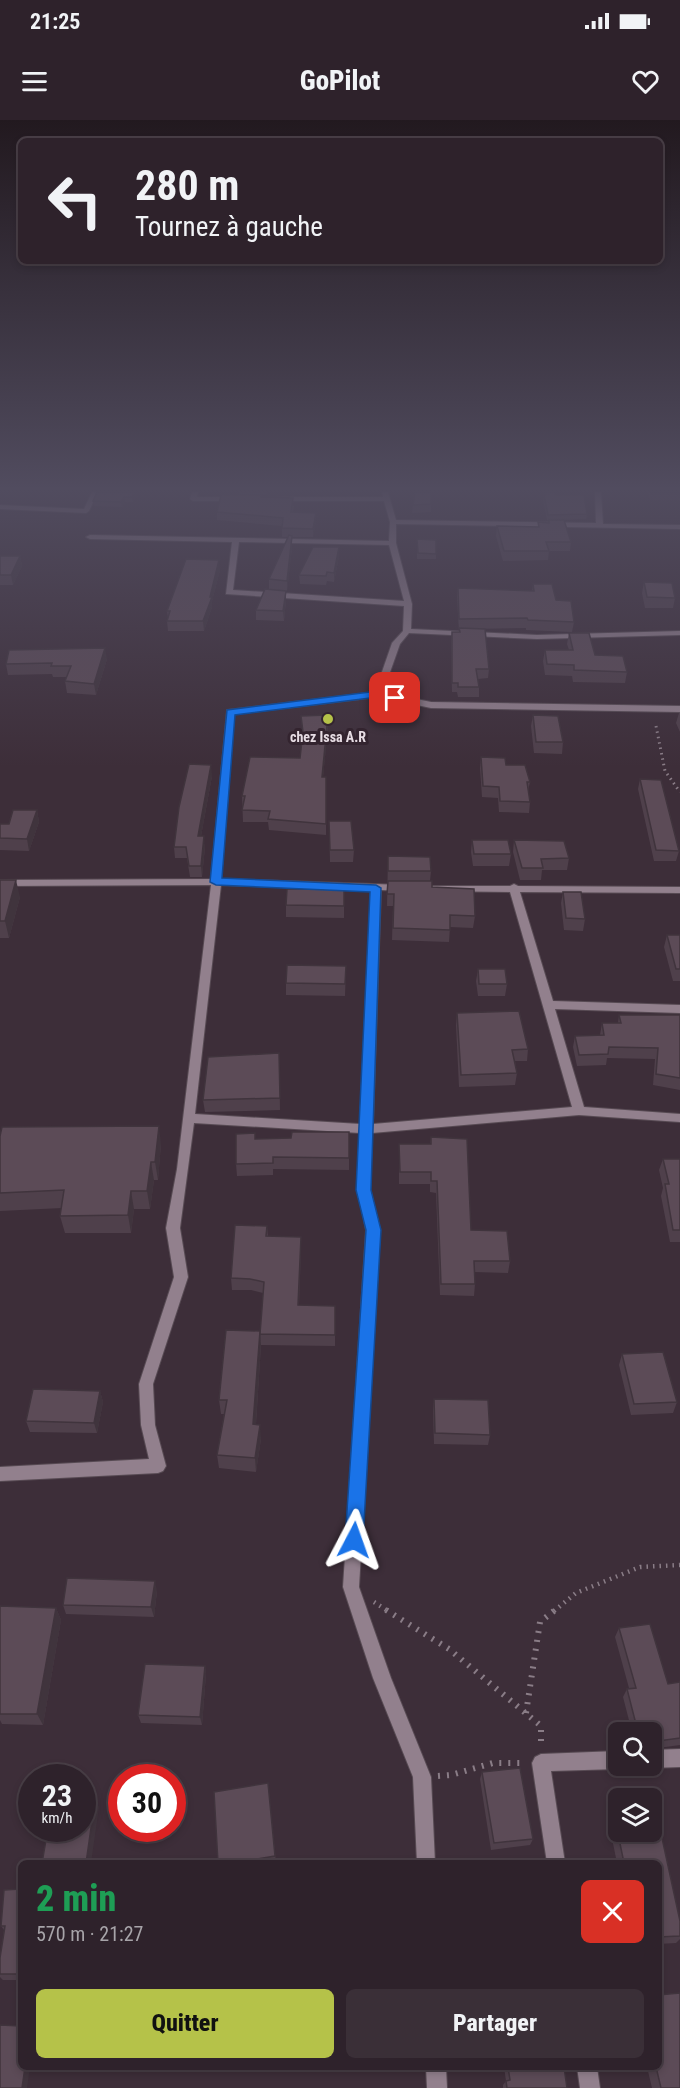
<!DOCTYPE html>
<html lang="fr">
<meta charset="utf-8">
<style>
:root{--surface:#2e222b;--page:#3a2f37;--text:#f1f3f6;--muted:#a7a4a9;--line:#493f47;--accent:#b5c249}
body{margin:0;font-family:"Roboto Condensed",sans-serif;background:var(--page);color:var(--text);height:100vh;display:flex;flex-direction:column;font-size:22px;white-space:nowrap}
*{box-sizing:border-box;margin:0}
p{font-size:20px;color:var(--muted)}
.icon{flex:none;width:33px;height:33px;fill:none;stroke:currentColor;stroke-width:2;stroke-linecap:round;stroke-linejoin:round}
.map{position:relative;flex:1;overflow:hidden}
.side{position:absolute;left:18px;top:1740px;width:644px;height:210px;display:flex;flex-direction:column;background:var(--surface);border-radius:9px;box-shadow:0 3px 9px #0003,0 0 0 2px var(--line)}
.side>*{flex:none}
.top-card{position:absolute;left:18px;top:18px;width:645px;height:126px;border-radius:9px;box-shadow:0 3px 9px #0003,0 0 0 2px var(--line);background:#2e222b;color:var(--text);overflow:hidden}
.tools{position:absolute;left:608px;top:1602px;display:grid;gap:12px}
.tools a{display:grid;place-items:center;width:54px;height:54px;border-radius:9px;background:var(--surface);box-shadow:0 3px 9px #0003,0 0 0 2px var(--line);font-size:30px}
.speed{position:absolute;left:18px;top:1644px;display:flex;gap:12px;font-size:30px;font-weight:700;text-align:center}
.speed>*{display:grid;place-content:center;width:78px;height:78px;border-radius:50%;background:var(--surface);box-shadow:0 3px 9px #0003,0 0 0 2px var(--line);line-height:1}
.speed small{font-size:15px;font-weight:400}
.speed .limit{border:9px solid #d22;background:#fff;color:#111}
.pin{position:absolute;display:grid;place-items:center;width:51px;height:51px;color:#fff;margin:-26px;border-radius:12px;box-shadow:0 3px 9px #0006}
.me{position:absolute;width:66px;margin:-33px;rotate:4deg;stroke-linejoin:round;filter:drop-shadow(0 0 4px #0008)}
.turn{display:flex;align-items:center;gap:21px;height:126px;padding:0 18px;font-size:27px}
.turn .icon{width:78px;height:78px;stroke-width:2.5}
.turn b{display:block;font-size:42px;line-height:51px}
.round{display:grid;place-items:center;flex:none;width:63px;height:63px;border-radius:9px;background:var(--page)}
.summary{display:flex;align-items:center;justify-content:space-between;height:102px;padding:0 18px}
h1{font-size:36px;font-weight:800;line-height:45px;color:#1e9e55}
.primary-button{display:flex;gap:12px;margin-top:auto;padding:12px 18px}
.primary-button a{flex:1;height:69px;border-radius:9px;background:var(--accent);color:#111;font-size:24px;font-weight:800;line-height:69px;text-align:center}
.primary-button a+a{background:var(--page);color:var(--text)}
.status{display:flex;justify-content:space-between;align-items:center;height:42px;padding:0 30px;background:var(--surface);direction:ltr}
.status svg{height:16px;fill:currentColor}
header{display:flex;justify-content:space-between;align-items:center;height:78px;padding:0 18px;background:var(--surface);font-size:27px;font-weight:800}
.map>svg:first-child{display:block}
</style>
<div class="status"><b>21:25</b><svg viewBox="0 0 49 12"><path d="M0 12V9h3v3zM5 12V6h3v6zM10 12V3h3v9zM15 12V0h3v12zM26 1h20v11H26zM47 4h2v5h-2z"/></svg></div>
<header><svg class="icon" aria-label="menu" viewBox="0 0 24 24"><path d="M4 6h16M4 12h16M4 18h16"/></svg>GoPilot<svg class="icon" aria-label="heart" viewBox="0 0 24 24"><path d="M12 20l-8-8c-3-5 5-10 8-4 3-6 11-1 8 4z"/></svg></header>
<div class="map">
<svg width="680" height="1968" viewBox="0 0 680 1968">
<rect width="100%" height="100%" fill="#3d2e39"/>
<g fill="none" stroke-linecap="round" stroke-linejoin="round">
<defs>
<path id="minor" d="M92,372H98L89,391L86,393L0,389V385L84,389Z
M192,372H198L197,377H236L239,379L236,381H193L190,379Z
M382,372H388L396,400L596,403L595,372H601L603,404L680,405V409L396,404V423L412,484L411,509L537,515L680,511V515L537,519L409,513L400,524L383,572L431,582L680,586V592L431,588L378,577L234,594L221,759L404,765L409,768L404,771L381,770L373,1004L572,987L510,772L430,771L425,768L426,766H510L514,764L518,766L680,767V773L520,772L553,881L680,885V893L555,889L584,987L680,994V1002L579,995L372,1013L370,1069L380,1110L359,1467L391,1558L431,1657L435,1743H417L413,1657L373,1558L343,1467L366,1110L358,1069L360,1013L194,1003L180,1108L188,1157L153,1264L155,1305L166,1346L163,1351L158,1353L0,1361V1347L149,1339L141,1305L139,1264L174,1157L166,1108L177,1049L211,765L0,766V760L211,759L227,590L375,572L392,523L403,511L404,486L226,474L232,422L90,419L86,417L90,415L389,421L390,402L384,381H277L274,379L277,377H383ZM239,422L389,425L404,481L233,470ZM221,765L371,770L360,1004L195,994Z
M680,1629V1647L651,1648L645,1646H651V1630Z
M618,1631V1646H625L618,1649L551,1651L565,1743H547L532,1643L535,1637L541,1634Z
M426,1947H446L447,1968H427Z
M577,1947H597L600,1968H580Z"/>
</defs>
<use href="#minor" stroke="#574a53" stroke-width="2"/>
<path stroke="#8a7d87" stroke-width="3" stroke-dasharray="1.5 4" stroke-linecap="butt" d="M656,606L665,651L680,672"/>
<path stroke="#8a7d87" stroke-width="4.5" stroke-dasharray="1.5 5" stroke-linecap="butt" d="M374,1482L388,1491
M554,1491L576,1473L640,1447L680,1445"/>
<path stroke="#8a7d87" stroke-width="6" stroke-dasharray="2 7" stroke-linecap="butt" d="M386,1490L449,1529L541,1606V1627
M526,1593L540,1502L555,1490
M438,1656L451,1655L493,1643H525"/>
<use href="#minor" fill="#92808d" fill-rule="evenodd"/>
</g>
<path fill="#4f404b" d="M97,372H138L133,382H125L122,387L94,386L93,381Z
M239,372H267L266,375H239Z
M545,372H555V375L587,394L586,399L556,400L571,422L570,431H549L548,440L503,441L496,416L497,406L538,407V402L549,403V400H547L543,380L544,375H545Z
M648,372H680V380H650Z
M262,375V377L294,386L293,392L316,401L313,417H292V427L287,471H286V480L284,501L256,500V490L269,470V459L288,417H282V406L217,400V392Z
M431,384V392L412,393L413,385Z
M417,419L436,434V439H417Z
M0,436H20L22,446L13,465H0Z
M339,436L334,462L327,461L326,465L300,464L299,455Z
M220,450L212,481V487L204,511H168L167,501L168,498L167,491Z
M644,462L675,478L673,488H645L642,473Z
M533,464L556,480L574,502L572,512L526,510V508L471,509L489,549L488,558L478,559L479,567V577H458L457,572H452L451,521L452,512H459L457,477L458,468L532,471Z
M569,513L595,535L627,552L625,563L573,562L572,556L545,555L543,541L545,530H569L567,524Z
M107,539L96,575L67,573L65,561L67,557H53L52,554L8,555L6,544Z
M679,593H680V612L676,603Z
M328,595V606L323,657H326V715L269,710L268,702H243L242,676L300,638L303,616L301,596Z
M533,595L563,622L562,634L534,633L531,606Z
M481,637L506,645L530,662L528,671L530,682L529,693L499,692L498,678L482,677L480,648Z
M212,656L201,716L205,727L202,757H190L187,738H175L174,727Z
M640,659L679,731L676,741H654L638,669Z
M37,690L39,702L29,731L0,730V704H9Z
M329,701L354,730L353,742H330Z
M472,720L511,734L509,746H473L471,732Z
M514,720L569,738L567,750H542L541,760H520L513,732Z
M388,736L431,751L430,761L432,767L475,796L473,808L450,807L449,822L392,820L393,786H387Z
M0,760L20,777L9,818H0Z
M344,769V798L286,797V785Z
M563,772L585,799L583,811L564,810L561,783Z
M667,815H680V861H673L664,827Z
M346,846L345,876L286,875V863Z
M478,849L507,864L505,876H478L476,861Z
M457,893L528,929L527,941H515L517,953L515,965L459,967L456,905Z
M619,895H680V970L653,965L655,939L607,938L606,945L577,946L573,927L575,916L600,915L602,903H618Z
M279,933L280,990L205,992L203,980Z
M349,1012V1050L273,1049V1055L237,1056L236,1044L256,1019L291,1018Z
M0,1016L161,1024L158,1060H154L150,1089H134L131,1113H65L60,1096L62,1088L0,1091Z
M431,1017L471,1110L510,1141L508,1153L474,1152L475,1164L474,1176L440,1175L436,1073L430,1072V1064H399V1024H430Z
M663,1039H680V1122H670L661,1076L663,1068L659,1050Z
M267,1106L268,1117H301V1129L299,1185L335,1186V1226L261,1225L256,1304L261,1319L256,1352L219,1348L217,1335L224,1294H221L219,1280L260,1214L263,1173L251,1170H232L231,1158Z
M622,1234L677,1282L673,1293L631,1295L619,1245Z
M100,1271L103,1282L97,1313L30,1312L26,1301Z
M434,1279L490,1315L488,1325L434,1324L433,1290Z
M157,1471L154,1497L66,1494L63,1485Z
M0,1486L56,1488L61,1500L43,1605L2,1604L0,1600Z
M619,1508L668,1564L680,1562V1625L651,1629V1612H632L623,1577L627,1569L629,1568L615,1517Z
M205,1546L206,1554L202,1605L141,1603L138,1595Z
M482,1652L533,1719L530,1725L491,1730L480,1659Z
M268,1663L276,1743H218Z
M651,1681H654L680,1801V1819L676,1823L658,1824V1743H617L607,1694L612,1685L618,1684V1712H651Z
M21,1769V1860H3L0,1857V1838L4,1810L1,1806Z
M504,1947H564L567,1968H503V1965L506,1961Z
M647,1947H658L680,1968H652Z"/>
<path fill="#40343d" d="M135,372H138L133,382L132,377Z
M124,377L125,382L122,387L121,382Z
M316,393V401L313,417V409Z
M292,416V427L287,471V461Z
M339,427V436L334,462V453Z
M20,436L22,446L13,465L11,455Z
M219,440L220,450L212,481V487L204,511L203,501Z
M286,471V480L284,501L283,491Z
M105,528L107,539L96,575L94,564Z
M328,595V606L322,668V657Z
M211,645L212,656L199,727L198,716Z
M37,690L39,702L29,731L27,719Z
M204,716L205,727L202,757L201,746Z
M16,760L20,777L9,818L5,801Z
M159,1006L161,1024L158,1060L155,1042Z
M151,1042L154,1060L150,1089L147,1071Z
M131,1071L134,1089L131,1113L128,1095Z
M301,1117V1129L298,1196V1185Z
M260,1211L261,1225L255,1318L253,1304Z
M100,1271L103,1282L97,1313L94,1303Z
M260,1305L261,1319L256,1352L255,1338Z
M155,1461L157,1471L154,1497L151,1487Z
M56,1488L61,1500L43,1605L37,1594Z
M205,1546L206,1554L202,1605L200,1597Z
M95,1680L99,1687L91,1743H86Z
M25,1947H30L27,1968H22Z"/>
<path fill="#5c4b57" stroke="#40343d" stroke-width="1.5" d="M97,372H135L132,377H124L121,382L93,381Z
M415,372H431V384L413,385Z
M546,372H555V375H584L587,394L548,395L544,375H546Z
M651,372H680V373H651Z
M221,375H262L261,377L293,378L291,392L316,393L313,409L282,408L283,398L217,392Z
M549,400H564L571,422H546L549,431H504L497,406L539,407L538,402L549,403Z
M289,415L292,416L287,461L269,459Z
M417,419L436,420V434L418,433Z
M313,427H339L334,453L327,452L326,456L299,455Z
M0,436H20L11,455H0Z
M186,439L219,440L210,477H212L203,501H167L170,491H167Z
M644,462L672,463L675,478L647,477Z
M533,464H552L556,480L571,481L574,502L528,500L527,498L459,499L458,468L534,471Z
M265,469L286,471L283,491L256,490Z
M459,508L485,509L489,549H476L479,567H458V563H452V512H460Z
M569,513H589L595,535L623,536L627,552L574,550V545L547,544L545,530H573Z
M105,528L94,564L65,561L71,546H51L52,543L6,544L9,530Z
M328,595L322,657H326V704L268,699L270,691L242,690L245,676H242L250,637L300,638L303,612L301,596Z
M533,595L558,596L563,622H536Z
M481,637L505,638L506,645H525L530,662H527L530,682L500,681L499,667L483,666Z
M189,644L211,645L198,716H204L201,746H189L186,727H174L179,687Z
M640,659L661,660L679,731L656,730Z
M13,690H37L27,719L0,718V704H9Z
M329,701H351L354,730H330Z
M472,720H508L511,734H474Z
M514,720L564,721L569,738L541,739L543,748H522Z
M388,736L430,737L431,751H388Z
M0,760H16L5,801H0Z
M388,761H432V767L474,769L475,796L450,795V810L393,808L394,774H387Z
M287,769H344V786L286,785Z
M563,772H581L585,799L566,798Z
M667,815H680V849H676Z
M287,845L346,846L345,864L286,863Z
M478,849H505L507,864H479Z
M519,891L528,929L512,930L517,953L461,955L457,893Z
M619,895H680V958L656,954L658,928L609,927L608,934L579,935L575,916L604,915L602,903H621Z
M279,933L280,978L203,980L208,937Z
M159,1006L155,1042H151L147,1071H131L128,1095L60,1096L64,1070L0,1073V1016L2,1007Z
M292,1012H349V1038L273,1037V1043L236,1044V1014L255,1013V1019L291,1018Z
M431,1017L467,1019L471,1110L507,1111L510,1141H474L475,1164H441L437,1061H431V1052H400L399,1024H431Z
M663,1039H680V1110H673L665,1064H669Z
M235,1105L267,1106L266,1116L301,1117L298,1185L335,1186V1215L260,1214L264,1162L250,1159L231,1158Z
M226,1210L260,1211L253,1304L260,1305L255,1338L217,1335L227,1280H219Z
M663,1232L677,1282L634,1284L622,1234Z
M33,1269L100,1271L94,1303L26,1301Z
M434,1279L488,1280L490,1315L435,1313Z
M67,1458L155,1461L151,1487L63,1485Z
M0,1486L56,1488L37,1594H0Z
M650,1504L668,1564L680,1562V1618L651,1622V1612H638L627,1569L636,1568L619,1508Z
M145,1544L205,1546L200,1597L138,1595Z
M520,1648L533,1719L494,1723L482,1652Z
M268,1663L275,1736L232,1743H218L214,1672Z
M82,1680H95L86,1743H42L48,1708H82Z
M651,1681H654L680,1801V1816L658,1817V1743H624L612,1685L618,1684V1712H651Z
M21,1769V1854H0V1838L5,1806H1L4,1770Z
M680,1873V1968H661L656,1947H658V1875Z
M0,1905L21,1906V1947H25L22,1968H0Z
M508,1947H564L567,1968H507L506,1961L510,1960Z"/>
<linearGradient id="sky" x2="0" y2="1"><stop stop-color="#22191f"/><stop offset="0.57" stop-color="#514c5f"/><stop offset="1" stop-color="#514c5f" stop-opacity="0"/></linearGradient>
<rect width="680" height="647" fill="url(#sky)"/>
<path fill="#1a73e8" stroke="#114b97" stroke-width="1.5" d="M378,571L400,578L395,580L378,577L235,595L222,758L376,765L381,768L371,1070L381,1110L363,1420L360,1426L354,1428L347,1426L345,1420L366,1110L356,1070L370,772L216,765L210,762L227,590Z"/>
<circle fill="#b5c249" stroke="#33242f" stroke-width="2" cx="328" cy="599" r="6"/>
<g text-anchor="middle" stroke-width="6" stroke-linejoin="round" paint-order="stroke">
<g font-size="14" font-weight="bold" fill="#e7dde4" stroke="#33242f">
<text x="328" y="622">chez Issa A.R</text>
</g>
</g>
</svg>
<div class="tools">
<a><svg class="icon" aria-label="search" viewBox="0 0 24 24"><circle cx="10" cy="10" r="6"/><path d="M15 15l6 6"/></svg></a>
<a><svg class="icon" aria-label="layers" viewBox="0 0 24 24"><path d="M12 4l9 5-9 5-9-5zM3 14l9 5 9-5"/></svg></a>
</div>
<div class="speed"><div>23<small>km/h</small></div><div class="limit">30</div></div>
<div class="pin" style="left:395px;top:578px;background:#d93025"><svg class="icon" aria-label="arrive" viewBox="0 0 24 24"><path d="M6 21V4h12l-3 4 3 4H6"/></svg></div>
<svg class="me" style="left:354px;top:1420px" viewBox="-20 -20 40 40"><path d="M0-17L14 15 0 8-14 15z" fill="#1a73e8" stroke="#fff" stroke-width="4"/></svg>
<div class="top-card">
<div class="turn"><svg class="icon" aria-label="left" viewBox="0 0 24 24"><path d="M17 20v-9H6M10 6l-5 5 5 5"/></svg><div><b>280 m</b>Tournez à gauche</div></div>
</div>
<section class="side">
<div class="summary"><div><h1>2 min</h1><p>570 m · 21:27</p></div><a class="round" style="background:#d93025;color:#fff"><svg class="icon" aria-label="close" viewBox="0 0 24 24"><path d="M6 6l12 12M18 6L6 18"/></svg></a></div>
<div class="primary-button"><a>Quitter</a><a>Partager</a></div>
</section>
</div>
